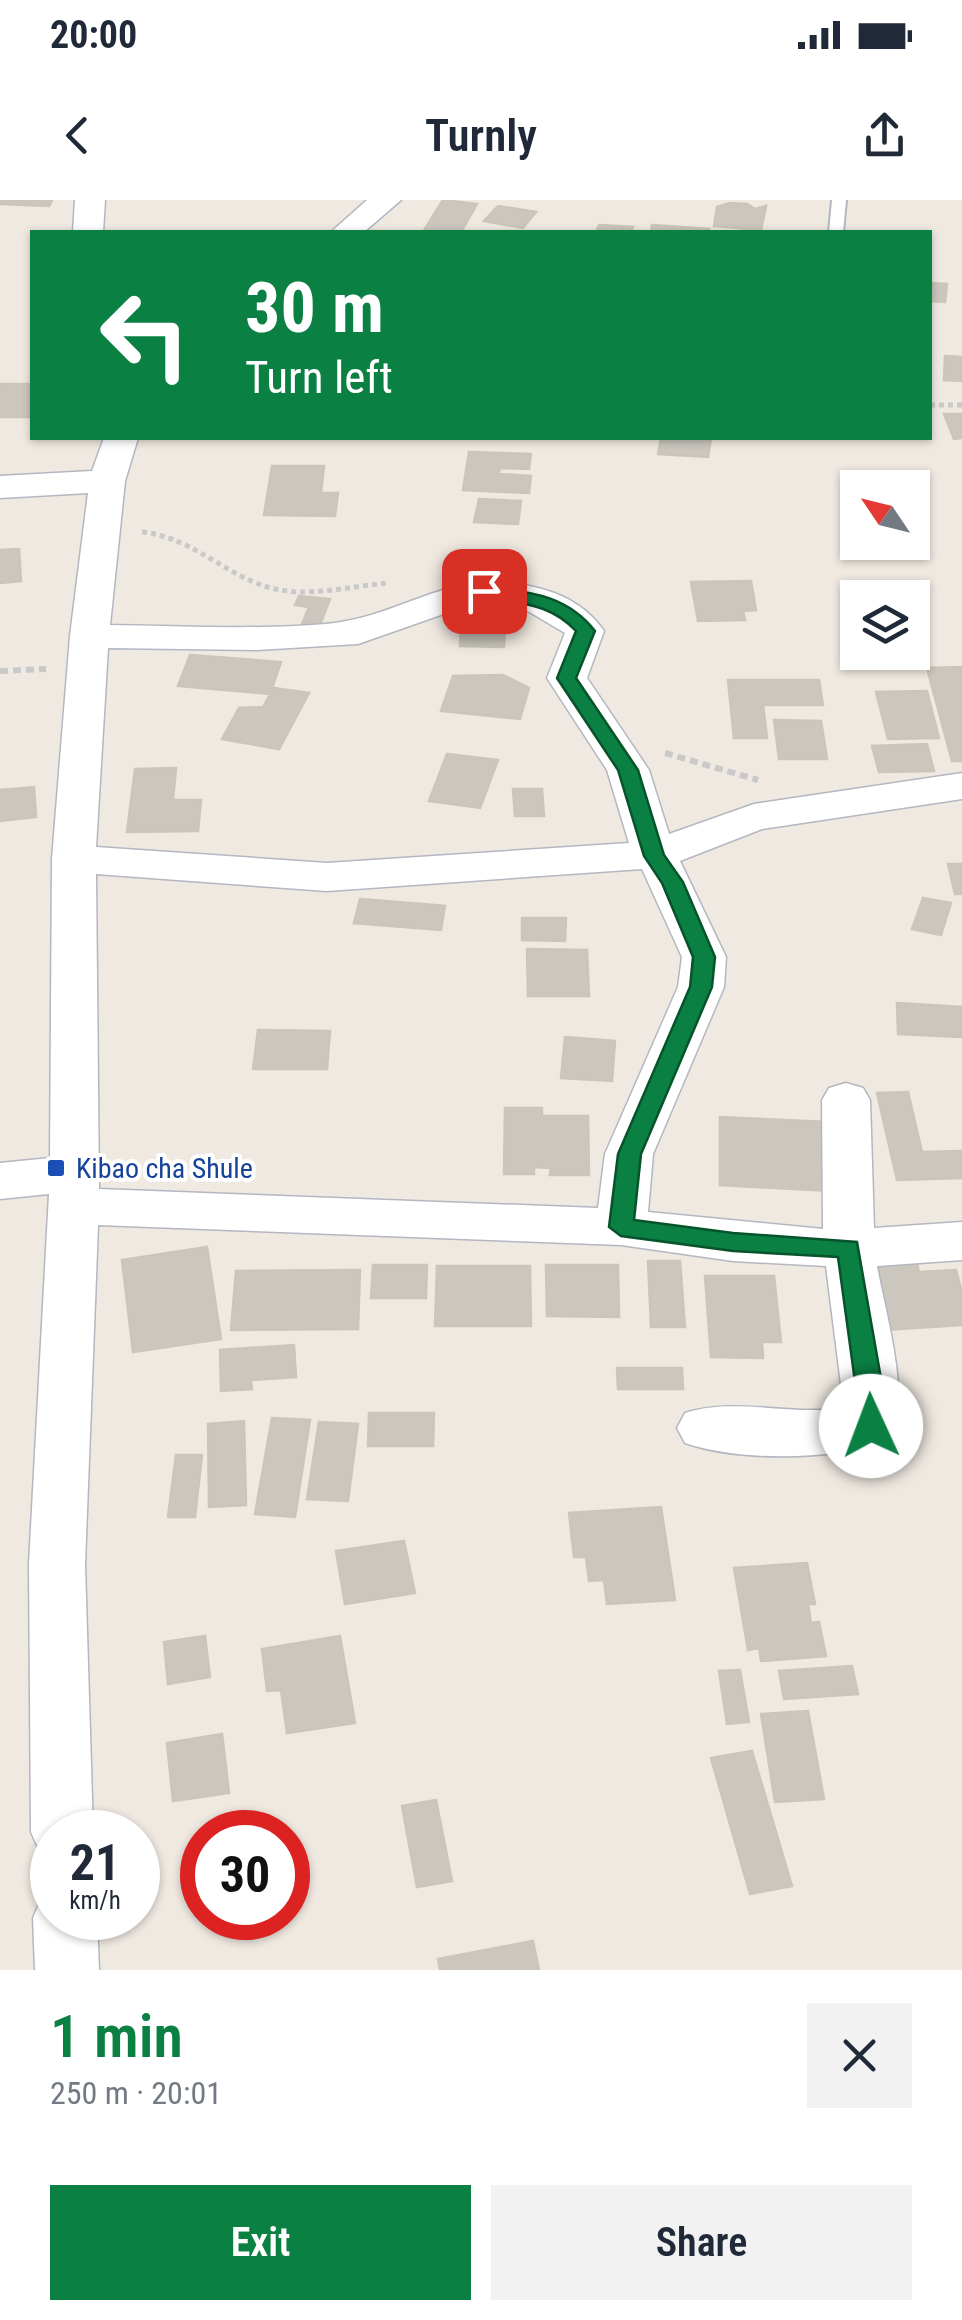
<!DOCTYPE html>
<meta charset="utf-8">
<style>
:root{--surface:#fff;--page:#f2f2f3;--text:#1f2937;--muted:#747a83;--accent:#0b8043}
body{margin:0;font-family:"Roboto Condensed",sans-serif;background:var(--page);color:var(--text);height:100vh;display:flex;flex-direction:column;font-size:38px;white-space:nowrap}
*{box-sizing:border-box;margin:0}
p{font-size:32px;color:var(--muted)}
.icon{flex:none;width:55px;height:55px;fill:none;stroke:currentColor;stroke-width:2;stroke-linecap:round;stroke-linejoin:round}
.map{position:relative;height:1770px;overflow:hidden}
.sheet{display:flex;flex-direction:column;background:var(--surface);flex:1}
.sheet>*{flex:none}
.banner{position:absolute;left:30px;top:30px;width:902px;height:210px;border-radius:0px;box-shadow:0 2px 8px #0004;background:#0b8043;color:#fff;overflow:hidden}
.needle{width:65px;rotate:305deg}
.controls{position:absolute;left:840px;top:270px;display:grid;gap:20px}
.controls a{display:grid;place-items:center;width:90px;height:90px;border-radius:0px;background:var(--surface);box-shadow:0 2px 8px #0004;font-size:50px}
.speed{position:absolute;left:30px;top:1610px;display:flex;gap:20px;font-size:50px;font-weight:700;text-align:center}
.speed>*{display:grid;place-content:center;width:130px;height:130px;border-radius:50%;background:var(--surface);box-shadow:0 2px 8px #0004;line-height:1}
.speed small{font-size:25px;font-weight:400}
.speed .limit{border:15px solid #d22;background:#fff;color:#111}
.pin{position:absolute;display:grid;place-items:center;width:85px;height:85px;color:#fff;margin:-42px;border-radius:20px;box-shadow:0 5px 15px #0006}
.me{position:absolute;width:110px;margin:-55px;rotate:358deg;stroke-linejoin:round;filter:drop-shadow(0 0 8px #0008)}
.turn{display:flex;align-items:center;gap:35px;height:210px;padding:0 50px;font-size:45px}
.turn .icon{width:130px;height:130px;stroke-width:2.5}
.turn b{display:block;font-size:70px;line-height:85px}
.round{display:grid;place-items:center;flex:none;width:105px;height:105px;border-radius:0px;background:var(--page)}
.summary{display:flex;align-items:center;justify-content:space-between;height:170px;padding:0 50px}
h1{font-size:60px;font-weight:600;line-height:75px;color:var(--accent)}
.cta{display:flex;gap:20px;margin-top:auto;padding:20px 50px}
.cta a{flex:1;height:115px;border-radius:0px;background:var(--accent);color:#fff;font-size:40px;font-weight:600;line-height:115px;text-align:center}
.cta a+a{background:var(--page);color:var(--text)}
.status{display:flex;justify-content:space-between;align-items:center;height:70px;padding:0 50px;background:var(--surface);direction:ltr}
.status svg{height:28px;fill:currentColor}
header{display:flex;justify-content:space-between;align-items:center;height:130px;padding:0 50px;background:var(--surface);font-size:45px;font-weight:600}
.map>svg:first-child{display:block}
</style>
<div class="status"><b>20:00</b><svg viewBox="0 0 49 12"><path d="M0 12V9h3v3zM5 12V6h3v6zM10 12V3h3v9zM15 12V0h3v12zM26 1h20v11H26zM47 4h2v5h-2z"/></svg></div>
<header><svg class="icon" aria-label="back" viewBox="0 0 24 24"><path d="M15 5l-7 7 7 7"/></svg>Turnly<svg class="icon" aria-label="share" viewBox="0 0 24 24"><path d="M12 15V3M7 8l5-5 5 5M5 13v7h14v-7"/></svg></header>
<div class="map">
<svg width="962" height="1770" viewBox="0 0 962 1770">
<rect width="100%" height="100%" fill="#efe9e1"/>
<path fill="#cbc7bf" stroke="#cbc5ba" stroke-width="2.5" d="M0,0H52L49,6L0,4Z
M443,0L477,4L461,32H423Z
M730,3L747,4L755,9L766,6L761,30L714,26L717,7Z
M498,6L536,12L523,28L484,21Z
M599,25L633,27L631,32H596Z
M652,25L709,29L708,32H651Z
M930,83L947,84L945,102L930,101Z
M945,156L962,157V181L944,180Z
M0,184H32V217H0Z
M944,214H962V238L954,239Z
M661,238H711L708,257L658,254Z
M469,252L531,254L529,269L500,268L499,274L531,276L529,293L463,290Z
M272,266H324L321,293H338L335,316L264,315Z
M479,299L521,301L518,324L474,322Z
M19,349L21,381L0,383V350Z
M751,381L756,410L743,411L745,420L698,421L691,382Z
M299,396L330,399L320,425L302,424L309,407L295,405Z
M461,424L505,425L504,447L460,446Z
M190,455L281,462L270,494L178,486Z
M962,467V561H952L927,468Z
M503,475L529,488L520,519L441,511L453,476Z
M728,480H819L823,505H763L767,538H734Z
M274,488L309,493L279,549L222,539L239,508L263,507Z
M927,491L939,538L888,539L876,492Z
M774,520L821,521L827,559H779Z
M927,544L934,571L879,572L872,546Z
M447,554L498,560L480,608L429,601Z
M176,568L173,600H201L198,631L127,632L135,569Z
M34,587L36,617L0,621V590Z
M513,589H542L544,616H515Z
M948,664H962V694H955Z
M923,698L951,703L941,735L912,729Z
M360,699L445,706L441,730L354,723Z
M522,718H566L565,741L522,740Z
M527,749L587,750L589,796H528Z
M897,803L962,807V837L898,834Z
M258,830L330,831L327,869H253Z
M565,837L615,841L612,881L561,878Z
M908,892L922,952L962,951V978L897,980L877,893Z
M505,908H542V916H588L589,975H550L551,968L534,967V974H504Z
M720,917L828,922L830,991L720,985Z
M207,1047L221,1139L133,1152L122,1060Z
M916,1060L919,1072L956,1070L962,1093V1125L885,1130L869,1063Z
M648,1061H680L685,1127H651Z
M373,1065H427L426,1098H371Z
M546,1065H618L619,1117L547,1116Z
M437,1066H530L531,1126H435Z
M360,1070L358,1129L231,1130L236,1071Z
M705,1076H774L781,1142H762L763,1158L711,1157Z
M294,1145L296,1177L251,1180L252,1189L221,1191L220,1150Z
M617,1168H682L683,1189H618Z
M369,1213H434L433,1246H368Z
M272,1218L310,1220L295,1317L255,1314Z
M244,1221L246,1305L209,1307L208,1224Z
M319,1222L358,1224L348,1301L307,1299Z
M176,1255H202L195,1317H168Z
M661,1307L675,1400L607,1404L604,1380L589,1381L586,1357H574L569,1313Z
M404,1341L415,1393L345,1404L336,1351Z
M807,1363L815,1404H808L811,1423L819,1422L826,1456L761,1461L759,1448L748,1450L734,1368Z
M205,1436L210,1477L168,1484L164,1442Z
M340,1436L355,1523L287,1533L281,1490L267,1491L262,1449Z
M852,1466L858,1494L784,1499L779,1471Z
M740,1470L749,1522L727,1524L719,1471Z
M808,1511L824,1599L775,1602L761,1514Z
M222,1534L229,1593L173,1601L167,1543Z
M752,1551L792,1686L750,1694L711,1558Z
M436,1600L452,1681L417,1687L402,1606Z
M533,1741L539,1770H440L438,1759Z"/>
<g fill="none" stroke-linecap="round" stroke-linejoin="round">
<defs>
<path id="service" d="M832,0H846L843,32H829Z"/>
<path id="minor" d="M75,0H105L103,32H73Z
M367,0H401L364,32H331Z
M104,238H138L125,281L110,425C181,426 254,430 326,424C409,416 449,364 542,389C567,396 589,409 604,431L587,478L649,570L669,634L754,604L962,573V599L762,629L680,661L726,757L724,787L653,954L648,1012L823,1029L822,900L829,888L846,883L863,888L870,900L874,1028L962,1022V1060L877,1066C885,1112 912,1200 890,1241C834,1260 741,1262 685,1243L677,1228L685,1213C734,1197 792,1216 844,1208L826,1066L733,1061L621,1045L98,1025L85,1364L93,1632H52V1657L40,1652L31,1632L29,1364L49,994L0,999V963L50,958L52,659L70,436L88,293L0,298V276L92,271ZM472,404L521,407L565,433L547,478L607,570L629,643L327,663L96,647L108,448L257,450L358,444ZM642,669L682,757L678,787L605,954L598,1008L99,989L96,674L327,691Z
M52,1693V1718H97L99,1770H35L33,1718L42,1697Z"/>
</defs>
<use href="#service" stroke="#b4b7c1" stroke-width="4"/>
<use href="#minor" stroke="#b4b7c1" stroke-width="3"/>
<path stroke="#c9c9c9" stroke-width="5" stroke-dasharray="5 4" stroke-linecap="butt" d="M930,205H962
M142,332C192,337 224,375 271,388C307,398 351,386 388,383"/>
<path stroke="#c9c9c9" stroke-width="6" stroke-dasharray="8 5" stroke-linecap="butt" d="M0,471L46,469
M665,553L758,580"/>
<use href="#service" fill="#fff" fill-rule="evenodd"/>
<use href="#minor" fill="#fff" fill-rule="evenodd"/>
</g>
<path fill="#0b8043" stroke="#07532c" stroke-width="2.5" d="M484,386C528,392 566,394 595,431L576,478L638,570L664,655L683,682L715,757L712,787L641,954L634,1020L733,1033L857,1042L883,1190L880,1233H862L838,1057L733,1051L621,1036L609,1027L618,954L690,787L693,757L662,683L644,656L618,570L557,478L576,431C548,401 516,404 478,395V387Z"/>
<rect fill="#1a4fb4" stroke="#fff" stroke-width="4" x="46" y="958" width="20" height="20" rx="5"/>
<g text-anchor="middle" stroke-width="8" stroke-linejoin="round" paint-order="stroke">
<g font-size="28" fill="#164399" stroke="#fff" text-anchor="start">
<text x="76" y="978">Kibao cha Shule</text>
</g>
</g>
</svg>
<div class="controls">
<a><svg class="needle" viewBox="-14 -14 28 28"><path d="M0-13l5 13h-10z" fill="#e53935"/><path d="M0 13l5-13h-10z" fill="#747a83"/></svg></a>
<a><svg class="icon" aria-label="layers" viewBox="0 0 24 24"><path d="M12 4l9 5-9 5-9-5zM3 14l9 5 9-5"/></svg></a>
</div>
<div class="speed"><div>21<small>km/h</small></div><div class="limit">30</div></div>
<div class="pin" style="left:484px;top:391px;background:#d93025"><svg class="icon" aria-label="arrive" viewBox="0 0 24 24"><path d="M6 21V4h12l-3 4 3 4H6"/></svg></div>
<svg class="me" style="left:871px;top:1226px" viewBox="-20 -20 40 40"><circle r="19" fill="#fff"/><path d="M0-13L10 11 0 6-10 11z" fill="#0b8043"/></svg>
<div class="banner">
<div class="turn"><svg class="icon" aria-label="left" viewBox="0 0 24 24"><path d="M17 20v-9H6M10 6l-5 5 5 5"/></svg><div><b>30 m</b>Turn left</div></div>
</div>
</div>
<section class="sheet">
<div class="summary"><div><h1>1 min</h1><p>250 m · 20:01</p></div><a class="round"><svg class="icon" aria-label="close" viewBox="0 0 24 24"><path d="M6 6l12 12M18 6L6 18"/></svg></a></div>
<div class="cta"><a>Exit</a><a>Share</a></div>
</section>
